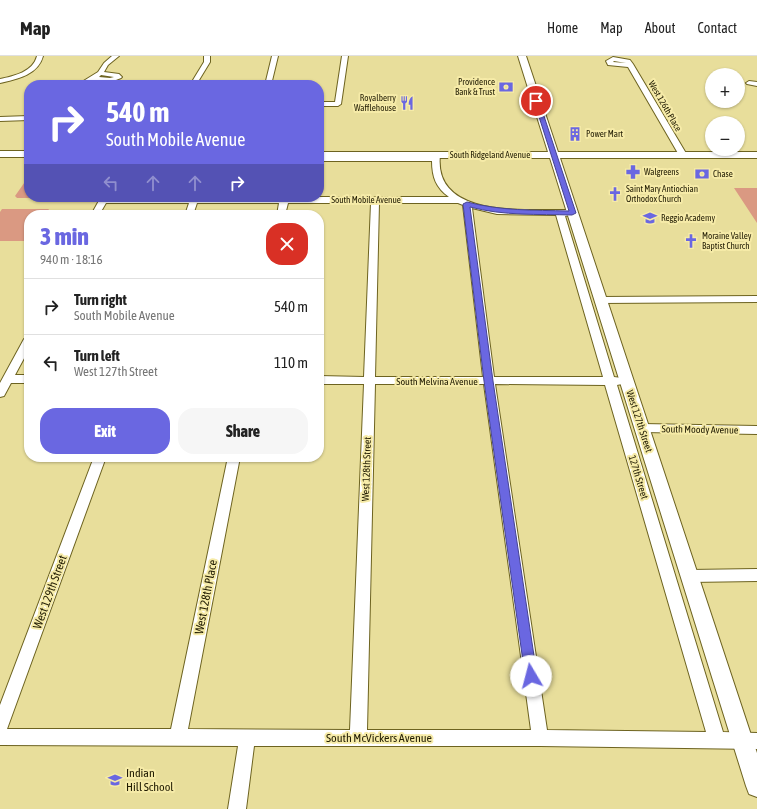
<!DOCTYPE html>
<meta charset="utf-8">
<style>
:root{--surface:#fff;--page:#f6f6f6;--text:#222;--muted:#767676;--line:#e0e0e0;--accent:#6a67e1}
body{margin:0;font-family:"Asap Condensed",sans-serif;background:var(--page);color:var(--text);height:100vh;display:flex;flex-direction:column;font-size:15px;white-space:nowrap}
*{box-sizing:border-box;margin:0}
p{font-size:13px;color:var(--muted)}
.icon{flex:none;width:22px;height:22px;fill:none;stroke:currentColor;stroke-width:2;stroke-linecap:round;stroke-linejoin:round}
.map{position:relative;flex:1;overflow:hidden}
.side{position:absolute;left:24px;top:154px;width:300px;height:252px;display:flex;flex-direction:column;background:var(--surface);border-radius:16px;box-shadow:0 1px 3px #0004}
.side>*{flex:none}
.banner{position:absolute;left:24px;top:24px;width:300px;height:122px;border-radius:16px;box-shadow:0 1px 3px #0004;background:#6a67e1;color:#fff;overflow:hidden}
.buttons{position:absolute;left:705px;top:12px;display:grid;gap:8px}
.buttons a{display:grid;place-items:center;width:40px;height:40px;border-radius:50%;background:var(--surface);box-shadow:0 1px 3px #0004;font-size:20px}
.pin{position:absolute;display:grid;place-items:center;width:34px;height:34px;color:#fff;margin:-17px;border:2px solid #fff;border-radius:50%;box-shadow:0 1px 4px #0007}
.me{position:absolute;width:44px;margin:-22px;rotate:352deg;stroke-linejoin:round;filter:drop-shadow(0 0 3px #0008)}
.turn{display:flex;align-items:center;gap:14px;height:84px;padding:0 16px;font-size:18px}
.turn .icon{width:52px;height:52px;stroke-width:2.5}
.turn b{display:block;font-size:28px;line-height:34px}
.lanes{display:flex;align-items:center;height:38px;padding:0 16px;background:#0003;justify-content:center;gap:20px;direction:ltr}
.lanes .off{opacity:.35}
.round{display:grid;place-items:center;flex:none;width:42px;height:42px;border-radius:16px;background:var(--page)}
.head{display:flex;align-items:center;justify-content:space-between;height:68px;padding:0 16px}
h1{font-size:24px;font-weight:800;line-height:30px;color:var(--accent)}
.cta{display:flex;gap:8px;margin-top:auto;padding:8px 16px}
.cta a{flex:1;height:46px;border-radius:16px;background:var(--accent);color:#fff;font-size:16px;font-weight:800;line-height:46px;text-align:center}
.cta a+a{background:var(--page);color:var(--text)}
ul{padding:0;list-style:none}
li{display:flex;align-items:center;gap:12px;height:56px;padding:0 16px;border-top:1px solid var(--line)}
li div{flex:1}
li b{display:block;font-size:15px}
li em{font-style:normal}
header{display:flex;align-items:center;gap:24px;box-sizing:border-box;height:56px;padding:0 20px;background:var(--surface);border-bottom:1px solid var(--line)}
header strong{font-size:19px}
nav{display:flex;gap:22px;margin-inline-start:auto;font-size:14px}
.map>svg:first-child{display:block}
</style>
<header>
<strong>Map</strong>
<nav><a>Home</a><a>Map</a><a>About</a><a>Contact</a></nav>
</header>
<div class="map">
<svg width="757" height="753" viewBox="0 0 757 753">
<rect width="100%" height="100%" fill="#e8de9b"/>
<path fill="#da9982" d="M29,120V141H81L80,142H17L15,140Z
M734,132H757V167Z
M2,153H49L45,159H29V185H0V156Z"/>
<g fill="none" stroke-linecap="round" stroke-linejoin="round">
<defs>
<path id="minor" d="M37,0H43C38,19 17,23 0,27V23C14,20 33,16 37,0Z
M112,0H119L108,9L104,16L119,18L122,21L121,22L111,26L93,24L85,29H77L98,16L104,7ZM101,19L114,21L110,22L99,21Z
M204,0H210V6L196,29H190L204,6Z
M272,0H278L271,29H265Z
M342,0H348L341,48L338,50H319V46H335Z
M613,1L630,4L633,8L687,99L686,101H680L679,99L628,11L608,9L606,5ZM614,5L626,7L613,6Z
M749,25L757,26V30L747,28L746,27Z
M29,60V64L0,65V61Z
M433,97H436L440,99C433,163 526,153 567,154L571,157L570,159L565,160L614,321L622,322L624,325L622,328L617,329L723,676L757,677V693L540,690H254L246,753H228L238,690L0,689V649L94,401H106L7,673H171L228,401H240L188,673L350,674L364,328H319V320L364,321L371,147H288L285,159H277L279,147H197L193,159H185L189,147H106L99,159H91L101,141H449C436,132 432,121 432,105H319V101H432ZM379,147H458L463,149L483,321H375ZM472,152L497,158L556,159L603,321H494ZM375,328H484L531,674H367ZM495,328L605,329L706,676L547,674Z
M757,240V246L601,247L596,244L601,241Z
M29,280V293L15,319H29V327H11L4,340L0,341V327L24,283Z
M642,368L757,370V378L642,376L638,375L636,372L638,369Z
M757,513V525L690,526L685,524L683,520L685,516L690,514Z"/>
<path id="major" d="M518,0H526L558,96H757V102H560L757,697V741L749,738L746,730L550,102H319V96H548Z
M0,95H29V101H0Z"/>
</defs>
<use href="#minor" stroke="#6d6320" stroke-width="2"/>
<use href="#major" stroke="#6d6320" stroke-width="2"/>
<use href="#minor" fill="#fff" fill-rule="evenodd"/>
<use href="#major" fill="#fff" fill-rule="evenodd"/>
</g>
<path fill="#6a67e1" stroke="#454392" d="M536,44L539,45L576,157L572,159C538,158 504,160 470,151L493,325L537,620L535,624L531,625L527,624L525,620L484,325L463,148L467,146C502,155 532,154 569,155L534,45Z"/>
<defs>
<symbol id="bank-bare" viewBox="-9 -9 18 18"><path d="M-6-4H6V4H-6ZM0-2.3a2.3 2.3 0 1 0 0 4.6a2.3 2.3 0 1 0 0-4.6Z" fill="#6a67e1" stroke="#f6eba8" stroke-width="2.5" paint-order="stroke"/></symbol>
<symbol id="restaurant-bare" viewBox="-9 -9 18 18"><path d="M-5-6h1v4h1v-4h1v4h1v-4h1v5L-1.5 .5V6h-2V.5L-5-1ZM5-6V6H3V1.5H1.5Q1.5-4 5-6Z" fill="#6a67e1" stroke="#f6eba8" stroke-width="2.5" paint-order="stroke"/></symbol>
<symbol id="building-bare" viewBox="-9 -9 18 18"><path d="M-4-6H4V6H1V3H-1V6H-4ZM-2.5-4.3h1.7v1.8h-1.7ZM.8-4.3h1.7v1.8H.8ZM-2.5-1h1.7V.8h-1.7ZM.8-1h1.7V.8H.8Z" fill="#6a67e1" stroke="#f6eba8" stroke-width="2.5" paint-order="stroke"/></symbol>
<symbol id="pharmacy-bare" viewBox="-9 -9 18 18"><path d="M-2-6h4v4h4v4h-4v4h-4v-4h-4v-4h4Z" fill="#6a67e1" stroke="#f6eba8" stroke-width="2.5" paint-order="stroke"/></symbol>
<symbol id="church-bare" viewBox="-9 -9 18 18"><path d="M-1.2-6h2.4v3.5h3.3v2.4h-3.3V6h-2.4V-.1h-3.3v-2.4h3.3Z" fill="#6a67e1" stroke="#f6eba8" stroke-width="2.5" paint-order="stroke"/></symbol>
<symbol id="school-bare" viewBox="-9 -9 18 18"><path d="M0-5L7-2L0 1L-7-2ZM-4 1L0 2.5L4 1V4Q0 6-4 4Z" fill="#6a67e1" stroke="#f6eba8" stroke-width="2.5" paint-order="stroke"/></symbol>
</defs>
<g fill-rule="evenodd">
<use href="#bank-bare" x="496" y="21" width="20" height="20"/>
<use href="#restaurant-bare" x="397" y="37" width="20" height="20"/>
<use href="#building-bare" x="565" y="68" width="20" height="20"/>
<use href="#pharmacy-bare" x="623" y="106" width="20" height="20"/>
<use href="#bank-bare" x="692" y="108" width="20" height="20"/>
<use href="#church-bare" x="605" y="128" width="20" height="20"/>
<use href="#school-bare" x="640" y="152" width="20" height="20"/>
<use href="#church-bare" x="681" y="175" width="20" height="20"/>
<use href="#school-bare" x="105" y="714" width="20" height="20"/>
</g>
<g text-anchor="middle" stroke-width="4" stroke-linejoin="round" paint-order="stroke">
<g font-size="9" fill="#201b02" stroke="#f6eba8" text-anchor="start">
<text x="495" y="29" text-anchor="end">Providence<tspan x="495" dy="10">Bank &amp; Trust</tspan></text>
<text x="396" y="45" text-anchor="end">Royalberry<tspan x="396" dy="10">Wafflehouse</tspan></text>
<text x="586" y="81">Power Mart</text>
<text x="644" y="119">Walgreens</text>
<text x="713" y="121">Chase</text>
<text x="626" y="136">Saint Mary Antiochian<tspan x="626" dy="10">Orthodox Church</tspan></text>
<text x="661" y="165">Reggio Academy</text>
<text x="702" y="183">Moraine Valley<tspan x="702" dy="10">Baptist Church</tspan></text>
</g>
<g font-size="9" fill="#201b02" stroke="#f6eba8">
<text transform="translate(665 50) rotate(60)" y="3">West 126th Place</text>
<text x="490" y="102">South Ridgeland Avenue</text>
<text x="366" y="147">South Mobile Avenue</text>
</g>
<g font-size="10" fill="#201b02" stroke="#f6eba8">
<text x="437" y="329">South Melvina Avenue</text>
<text transform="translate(640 365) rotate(72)" y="4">West 127th Street</text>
<text transform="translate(700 373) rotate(1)" y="4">South Moody Avenue</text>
<text transform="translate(366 413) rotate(-88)" y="4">West 128th Street</text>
<text transform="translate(639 421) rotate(73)" y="4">127th Street</text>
</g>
<g font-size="12" fill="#201b02" stroke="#f6eba8">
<text transform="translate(50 536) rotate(-70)" y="4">West 129th Street</text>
<text transform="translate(206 541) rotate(-79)" y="4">West 128th Place</text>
<text x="379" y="686">South McVickers Avenue</text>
</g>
<g font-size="12" fill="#201b02" stroke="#f6eba8" text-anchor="start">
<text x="126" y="721">Indian<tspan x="126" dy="14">Hill School</tspan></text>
</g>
</g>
</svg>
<div class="buttons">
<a>+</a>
<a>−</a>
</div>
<div class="pin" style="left:536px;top:45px;background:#d93025"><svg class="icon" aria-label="arrive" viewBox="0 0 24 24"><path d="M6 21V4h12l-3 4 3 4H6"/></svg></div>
<svg class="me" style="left:531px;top:620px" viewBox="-20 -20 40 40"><circle r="19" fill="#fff"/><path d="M0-13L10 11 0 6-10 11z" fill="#6a67e1"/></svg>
<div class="banner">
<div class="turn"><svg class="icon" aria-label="right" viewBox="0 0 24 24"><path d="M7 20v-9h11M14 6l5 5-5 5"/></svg><div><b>540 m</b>South Mobile Avenue</div></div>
<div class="lanes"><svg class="icon off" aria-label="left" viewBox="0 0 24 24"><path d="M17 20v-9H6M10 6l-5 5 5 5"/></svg><svg class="icon off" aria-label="ahead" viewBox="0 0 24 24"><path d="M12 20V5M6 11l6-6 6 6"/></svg><svg class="icon off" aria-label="ahead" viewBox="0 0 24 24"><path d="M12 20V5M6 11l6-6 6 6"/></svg><svg class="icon" aria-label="right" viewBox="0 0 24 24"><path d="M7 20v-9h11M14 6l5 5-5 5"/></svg></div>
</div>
<section class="side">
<div class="head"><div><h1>3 min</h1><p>940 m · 18:16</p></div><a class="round" style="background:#d93025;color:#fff"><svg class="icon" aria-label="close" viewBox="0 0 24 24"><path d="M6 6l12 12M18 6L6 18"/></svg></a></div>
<ul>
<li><svg class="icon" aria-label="right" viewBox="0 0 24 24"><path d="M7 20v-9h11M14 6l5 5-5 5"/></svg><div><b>Turn right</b><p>South Mobile Avenue</p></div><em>540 m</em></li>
<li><svg class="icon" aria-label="left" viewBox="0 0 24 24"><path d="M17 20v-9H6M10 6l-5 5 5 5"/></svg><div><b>Turn left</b><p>West 127th Street</p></div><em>110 m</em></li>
</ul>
<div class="cta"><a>Exit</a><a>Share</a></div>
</section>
</div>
